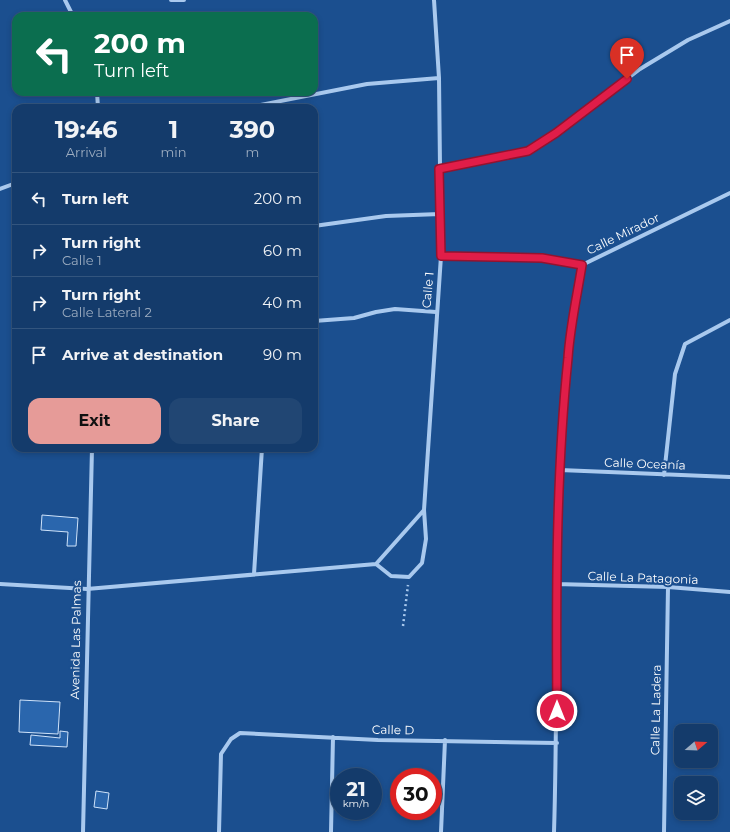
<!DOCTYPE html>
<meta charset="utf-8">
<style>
:root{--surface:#143b6b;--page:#214673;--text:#f1f3f6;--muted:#9dadc1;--line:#33557e;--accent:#e69b98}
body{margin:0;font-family:Montserrat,sans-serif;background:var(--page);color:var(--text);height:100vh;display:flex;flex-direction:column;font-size:15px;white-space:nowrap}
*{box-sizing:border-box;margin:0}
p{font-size:13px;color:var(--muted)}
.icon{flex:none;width:22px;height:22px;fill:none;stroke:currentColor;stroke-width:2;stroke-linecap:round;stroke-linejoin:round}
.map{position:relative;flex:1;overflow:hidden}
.sheet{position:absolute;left:12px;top:104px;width:306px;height:348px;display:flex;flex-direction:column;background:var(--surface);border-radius:12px;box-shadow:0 2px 6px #0003,0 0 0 1px var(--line)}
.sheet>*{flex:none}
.top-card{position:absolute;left:12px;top:12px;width:306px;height:84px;border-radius:12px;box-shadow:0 2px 6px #0003,0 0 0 1px var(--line);background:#0b6e4f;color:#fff;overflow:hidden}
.needle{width:26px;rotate:71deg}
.fabs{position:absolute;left:674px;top:724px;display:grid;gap:8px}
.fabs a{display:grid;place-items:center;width:44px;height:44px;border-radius:8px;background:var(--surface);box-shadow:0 2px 6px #0003,0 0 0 1px var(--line);font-size:20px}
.speed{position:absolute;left:330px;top:768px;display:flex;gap:8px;font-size:20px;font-weight:700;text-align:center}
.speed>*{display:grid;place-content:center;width:52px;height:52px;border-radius:50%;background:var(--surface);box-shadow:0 2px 6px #0003,0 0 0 1px var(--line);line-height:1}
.speed small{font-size:10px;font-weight:400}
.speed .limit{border:6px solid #d22;background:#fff;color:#111}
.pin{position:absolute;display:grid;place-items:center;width:34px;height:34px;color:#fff;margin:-41px -17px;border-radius:50% 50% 50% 0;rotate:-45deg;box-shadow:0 0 4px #0007}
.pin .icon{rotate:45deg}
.me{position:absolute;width:44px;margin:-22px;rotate:0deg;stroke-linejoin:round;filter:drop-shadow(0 0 3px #0008)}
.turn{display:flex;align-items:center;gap:14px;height:84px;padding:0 16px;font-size:18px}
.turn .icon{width:52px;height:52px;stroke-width:2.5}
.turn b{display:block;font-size:28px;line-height:34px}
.eta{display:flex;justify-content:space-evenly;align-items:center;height:68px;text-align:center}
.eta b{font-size:24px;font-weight:700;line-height:28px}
.button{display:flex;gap:8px;margin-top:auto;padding:8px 16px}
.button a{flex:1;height:46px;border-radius:12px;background:var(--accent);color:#111;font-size:16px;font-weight:700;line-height:46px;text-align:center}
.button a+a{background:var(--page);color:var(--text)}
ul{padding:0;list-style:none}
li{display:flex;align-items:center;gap:12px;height:52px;padding:0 16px;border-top:1px solid var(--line)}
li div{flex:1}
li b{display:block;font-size:15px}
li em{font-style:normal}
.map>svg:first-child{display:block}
</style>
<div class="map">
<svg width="730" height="832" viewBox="0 0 730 832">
<rect width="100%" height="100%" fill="#1b4f8f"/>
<path fill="#2a66ad" stroke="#cfe3fa" d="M42,515L78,518L76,546H67L68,532L41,530Z
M20,700L60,702L58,734L19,732Z
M60,731L68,732L67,747L30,745L31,735L60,738Z
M96,791L109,793L107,809L94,807Z"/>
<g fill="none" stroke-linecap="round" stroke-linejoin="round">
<path stroke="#a9c9ee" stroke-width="2.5" stroke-dasharray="2 3" stroke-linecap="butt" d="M403,626L408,585"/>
<path stroke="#a9c9ee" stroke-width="4" d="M65,0L73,16
M171,0H184
M97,92L98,108
M245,108L367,84L439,78
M439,169L528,151L556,133L640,69L688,40L730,21
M0,189L16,183
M314,226L386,216L440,214
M441,256L542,258L582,265
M582,265L730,193
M314,321L354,318L376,312L395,309L436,312
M560,470L730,477
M664,475L675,374L685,344L730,320
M424,510L376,564L391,576L409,577L422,563L426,539L424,510L441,256L439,78L434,0
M254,574L262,448
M0,584L87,589L376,564
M556,584L668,587L730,592
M83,832L92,448
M219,832L221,754L231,739L240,733L378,740L557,743
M331,832L333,737
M441,832L445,740
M554,832C559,674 552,515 568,358C570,327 577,296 582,265
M664,832L668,587"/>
</g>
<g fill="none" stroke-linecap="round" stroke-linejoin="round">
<defs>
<path id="route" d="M557,711C556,593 556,475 568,358C570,327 577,296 582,265L542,258L441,256L439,169L528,151L556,133L627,79"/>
</defs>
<use href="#route" stroke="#92132f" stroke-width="10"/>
<use href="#route" stroke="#e11d48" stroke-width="7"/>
</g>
<g text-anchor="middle" stroke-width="4" stroke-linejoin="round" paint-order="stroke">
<g font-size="12" fill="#fff" stroke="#1b4f8f">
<text transform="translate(623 234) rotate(-26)" y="4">Calle Mirador</text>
<text transform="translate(428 290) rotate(-85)" y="4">Calle 1</text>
<text transform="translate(645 464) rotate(2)" y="4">Calle Oceanía</text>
<text transform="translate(643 578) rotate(2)" y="4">Calle La Patagonia</text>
<text transform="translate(76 640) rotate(-89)" y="4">Avenida Las Palmas</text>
<text transform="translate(656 710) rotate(-89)" y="4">Calle La Ladera</text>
<text transform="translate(393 730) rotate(1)" y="4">Calle D</text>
</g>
</g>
</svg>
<div class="fabs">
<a><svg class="needle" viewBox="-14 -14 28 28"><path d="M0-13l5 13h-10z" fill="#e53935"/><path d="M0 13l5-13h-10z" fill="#9dadc1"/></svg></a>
<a><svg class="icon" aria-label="layers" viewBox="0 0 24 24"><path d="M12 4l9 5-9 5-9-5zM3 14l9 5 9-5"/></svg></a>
</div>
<div class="speed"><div>21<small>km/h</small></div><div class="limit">30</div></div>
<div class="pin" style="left:627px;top:79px;background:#d93025"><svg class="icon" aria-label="arrive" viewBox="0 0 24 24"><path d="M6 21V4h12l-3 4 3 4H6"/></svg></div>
<svg class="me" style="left:557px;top:711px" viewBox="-20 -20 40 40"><circle r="17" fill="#e11d48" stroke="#fff" stroke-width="3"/><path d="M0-11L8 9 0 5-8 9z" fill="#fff"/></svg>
<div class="top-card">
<div class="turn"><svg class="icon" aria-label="left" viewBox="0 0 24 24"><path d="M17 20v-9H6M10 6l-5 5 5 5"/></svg><div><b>200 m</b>Turn left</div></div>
</div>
<section class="sheet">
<div class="eta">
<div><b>19:46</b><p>Arrival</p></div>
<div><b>1</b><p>min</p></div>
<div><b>390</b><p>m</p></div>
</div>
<ul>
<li><svg class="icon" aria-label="left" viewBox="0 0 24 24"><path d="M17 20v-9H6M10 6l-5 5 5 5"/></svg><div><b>Turn left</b></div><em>200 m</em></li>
<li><svg class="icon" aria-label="right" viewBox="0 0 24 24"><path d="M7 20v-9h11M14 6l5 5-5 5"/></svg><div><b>Turn right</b><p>Calle 1</p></div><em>60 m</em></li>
<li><svg class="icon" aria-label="right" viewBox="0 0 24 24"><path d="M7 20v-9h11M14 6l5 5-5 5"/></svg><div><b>Turn right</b><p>Calle Lateral 2</p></div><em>40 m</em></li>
<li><svg class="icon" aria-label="arrive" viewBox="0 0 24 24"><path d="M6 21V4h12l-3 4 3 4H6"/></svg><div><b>Arrive at destination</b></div><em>90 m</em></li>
</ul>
<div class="button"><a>Exit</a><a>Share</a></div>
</section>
</div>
